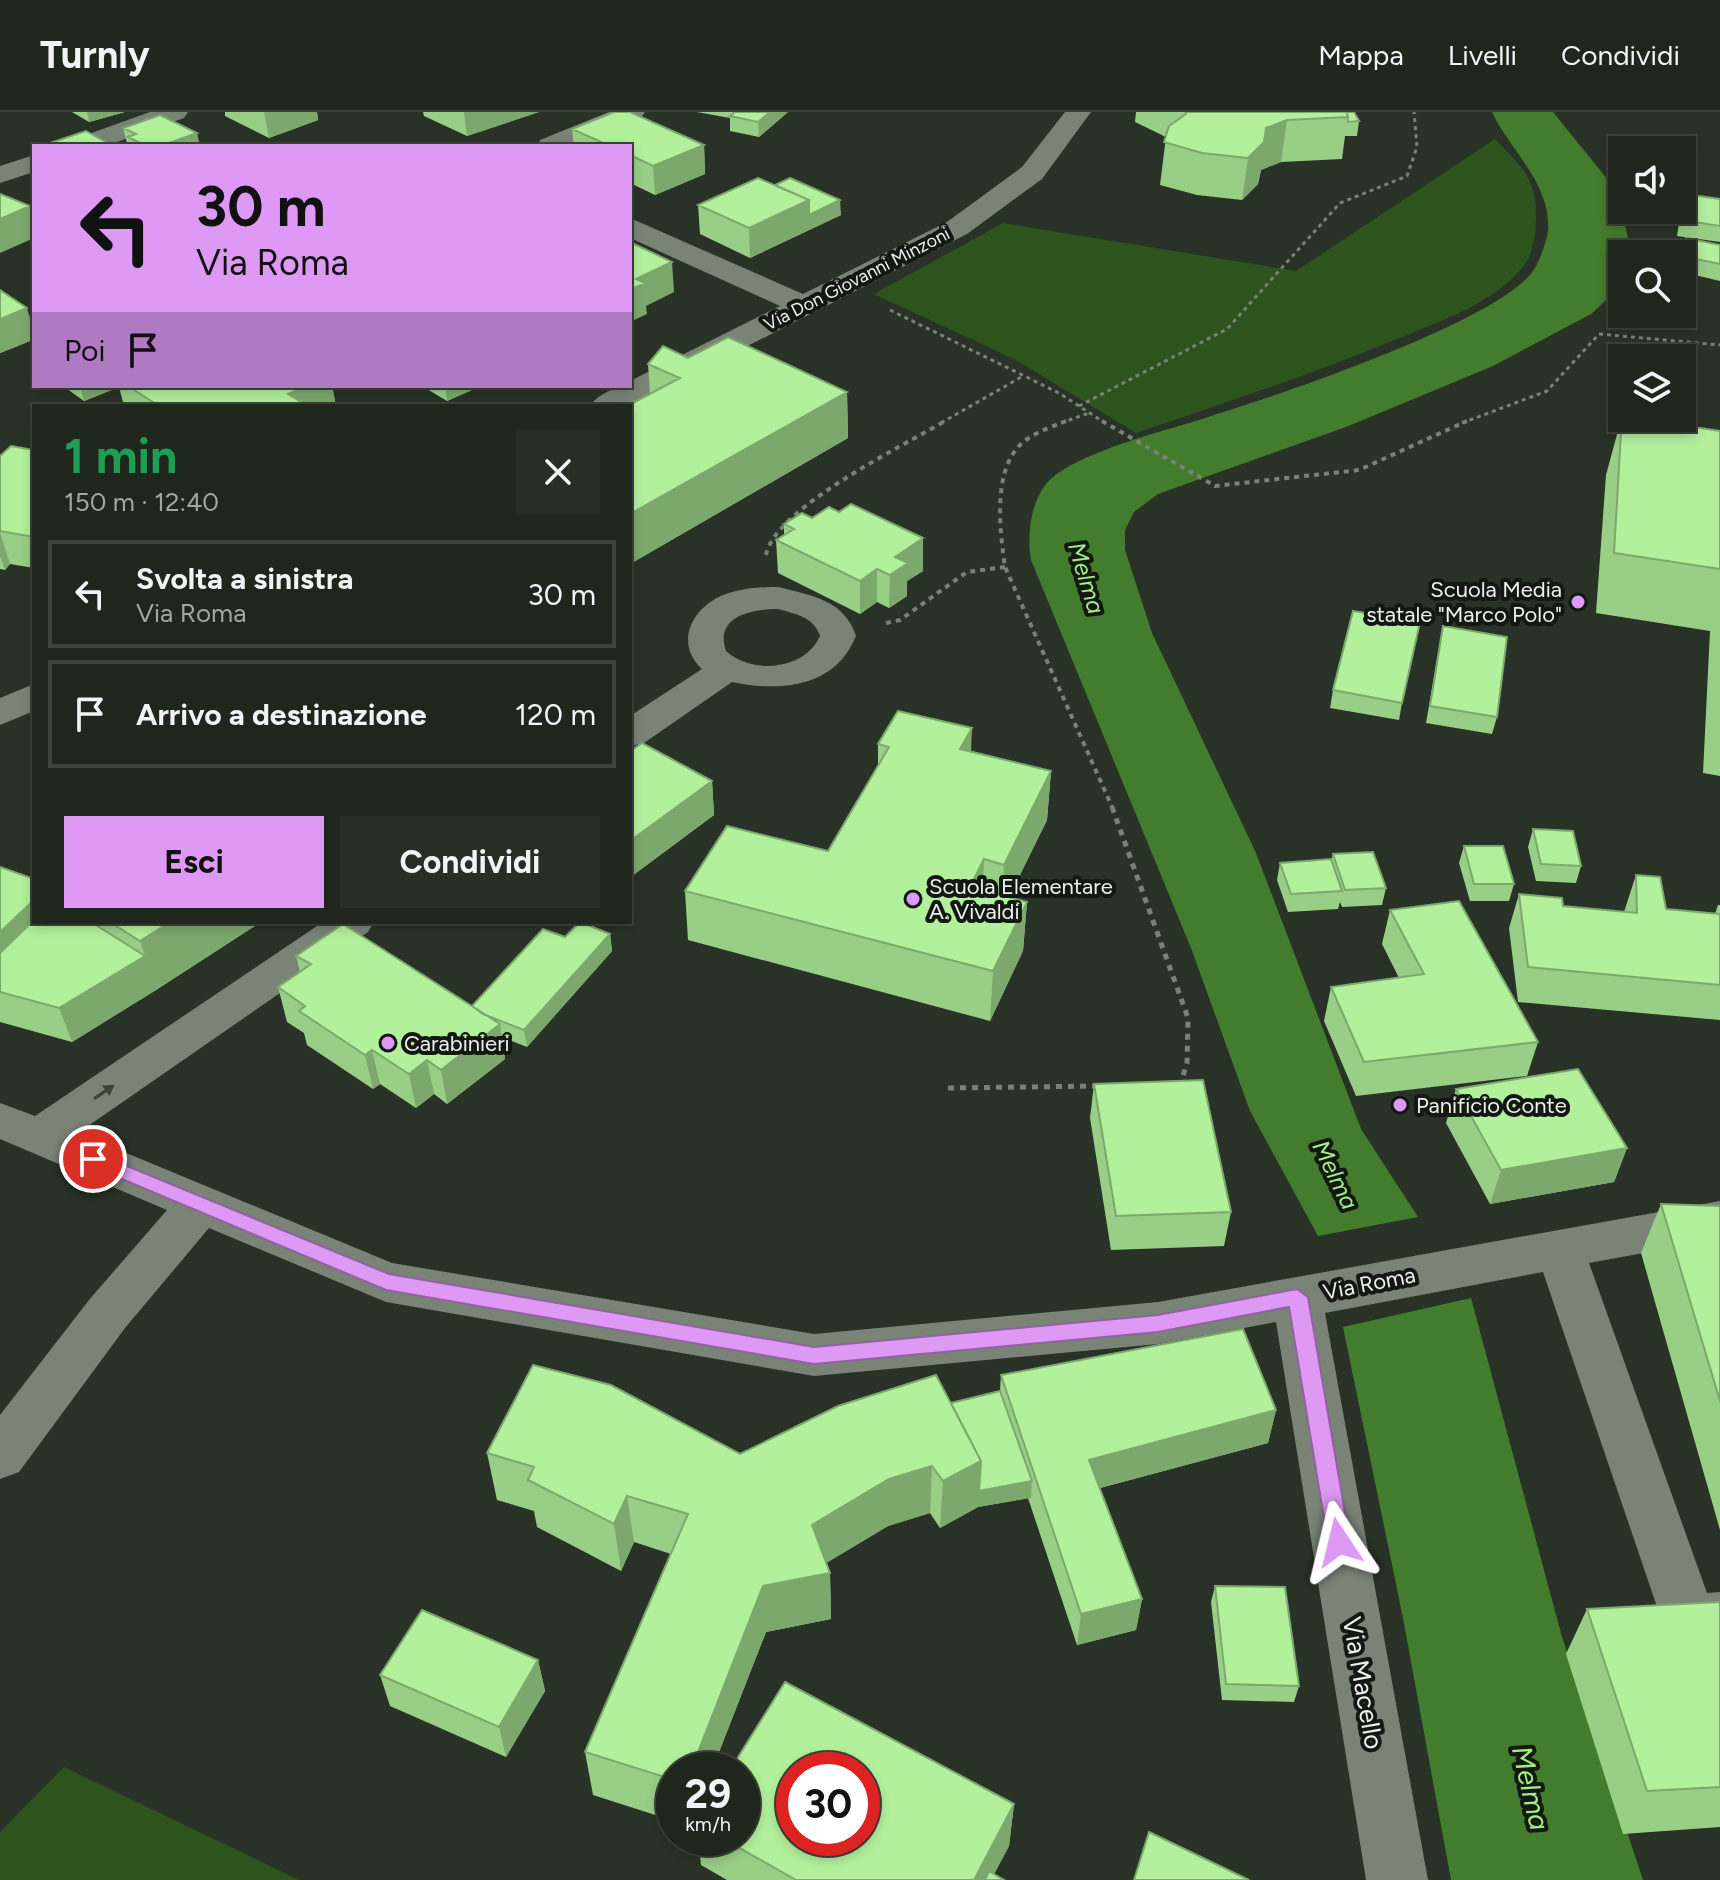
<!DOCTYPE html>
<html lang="it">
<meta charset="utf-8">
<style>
:root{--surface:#1f261c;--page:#272e25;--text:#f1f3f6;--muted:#a1a5a3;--line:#3c433b;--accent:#dd99f3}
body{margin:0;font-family:Figtree,sans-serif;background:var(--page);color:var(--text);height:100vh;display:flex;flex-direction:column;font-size:30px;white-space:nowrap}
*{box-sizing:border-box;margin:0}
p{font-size:26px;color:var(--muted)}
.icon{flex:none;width:44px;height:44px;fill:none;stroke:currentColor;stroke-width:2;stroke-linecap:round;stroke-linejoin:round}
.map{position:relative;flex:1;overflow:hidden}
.side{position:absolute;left:32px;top:292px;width:600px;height:520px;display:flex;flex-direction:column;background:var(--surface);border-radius:0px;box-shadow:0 4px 12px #0003,0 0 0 2px var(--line)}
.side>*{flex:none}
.guide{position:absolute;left:32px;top:32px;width:600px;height:244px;border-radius:0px;box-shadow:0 4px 12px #0003,0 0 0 2px var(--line);background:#dd99f3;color:#111;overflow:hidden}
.fabs{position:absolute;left:1608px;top:24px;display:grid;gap:16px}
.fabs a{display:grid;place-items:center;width:88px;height:88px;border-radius:0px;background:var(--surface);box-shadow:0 4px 12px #0003,0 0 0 2px var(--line);font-size:40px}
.speed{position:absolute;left:656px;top:1640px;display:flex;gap:16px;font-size:40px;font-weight:700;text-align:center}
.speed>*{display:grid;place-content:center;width:104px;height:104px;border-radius:50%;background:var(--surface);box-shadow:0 4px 12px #0003,0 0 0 2px var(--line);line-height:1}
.speed small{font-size:20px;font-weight:400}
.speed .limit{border:12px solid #d22;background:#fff;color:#111}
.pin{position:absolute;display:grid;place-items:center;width:68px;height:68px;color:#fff;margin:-34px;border:4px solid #fff;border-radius:50%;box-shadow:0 2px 8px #0007}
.me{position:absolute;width:88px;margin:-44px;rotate:350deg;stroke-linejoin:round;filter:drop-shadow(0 0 6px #0008)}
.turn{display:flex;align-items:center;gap:28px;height:168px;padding:0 32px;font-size:36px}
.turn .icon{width:104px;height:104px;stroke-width:2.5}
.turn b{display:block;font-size:56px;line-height:68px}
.then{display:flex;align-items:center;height:76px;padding:0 32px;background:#0003;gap:16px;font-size:30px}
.round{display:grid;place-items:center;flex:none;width:84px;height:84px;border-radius:0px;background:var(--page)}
.headline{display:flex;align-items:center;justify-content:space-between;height:136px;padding:0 32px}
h1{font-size:48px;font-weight:700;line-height:60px;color:#1e9e55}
.button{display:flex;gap:16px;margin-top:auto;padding:16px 32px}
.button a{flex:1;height:92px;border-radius:0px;background:var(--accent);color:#111;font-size:32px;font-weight:700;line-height:92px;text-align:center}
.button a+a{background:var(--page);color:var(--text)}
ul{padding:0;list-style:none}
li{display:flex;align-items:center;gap:24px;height:108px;margin:0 16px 12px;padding:0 16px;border:4px solid var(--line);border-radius:0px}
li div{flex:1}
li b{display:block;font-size:30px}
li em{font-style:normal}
header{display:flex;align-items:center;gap:48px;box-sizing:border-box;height:112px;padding:0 40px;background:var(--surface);border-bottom:2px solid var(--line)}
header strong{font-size:38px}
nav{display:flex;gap:44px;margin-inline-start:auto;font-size:28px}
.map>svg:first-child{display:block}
</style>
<header>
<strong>Turnly</strong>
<nav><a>Mappa</a><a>Livelli</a><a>Condividi</a></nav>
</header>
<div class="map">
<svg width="1720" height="1768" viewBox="0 0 1720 1768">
<rect width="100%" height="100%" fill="#293226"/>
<path fill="#2d541d" d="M1495,27C1508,41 1526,56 1532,75C1539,95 1537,135 1525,152C1496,191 1442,208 1400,226C1313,262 1225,291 1136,321L1016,248L874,182L1003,111L1296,159Z
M64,1655L299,1768H0V1720Z"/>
<path fill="#437c2c" d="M1492,0H1553L1608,68L1620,92L1628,126L1617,178L1591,202L1493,254L1346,315L1158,382L1134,400L1125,418V438L1152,521L1256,741L1361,1017L1418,1105L1318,1124L1250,999L1191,836L1031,448C1027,424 1030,392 1046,372C1071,342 1164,319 1202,307C1270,286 1496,211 1533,159C1539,151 1547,128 1548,119C1551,71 1511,40 1492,0Z
M1471,1186L1562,1525L1643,1768H1451L1403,1506L1343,1215Z"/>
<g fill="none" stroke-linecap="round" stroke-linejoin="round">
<path stroke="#7a8278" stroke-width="3" stroke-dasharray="4 4" stroke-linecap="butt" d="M890,198L1059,281L1105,311
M1079,294L1227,217L1340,91L1407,64L1417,35L1414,0
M941,311L1023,264
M1061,311L1089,301
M1462,311L1547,279L1599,222L1720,233"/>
<path stroke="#7a8278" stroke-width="4" stroke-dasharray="5 5" stroke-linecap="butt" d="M1066,309C1051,315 1033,321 1021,332C992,360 1000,419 1005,455L1113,697
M1102,309L1215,374L1359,358L1467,309
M766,443C775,396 903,334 945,309
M886,511L900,508L967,460L1005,455"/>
<path stroke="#7a8278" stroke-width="5" stroke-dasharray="6 6" stroke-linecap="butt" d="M1112,695L1188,906L1187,951L1180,973
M948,976L1098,974"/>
<path fill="#798476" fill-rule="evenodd" d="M150,0H188L184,6L106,34H68L72,28Z
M609,0H645L641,6L572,34H536L540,28Z
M1065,0H1091L1042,67L967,122L630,294H590C598,282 616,274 630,274V269L780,194L630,126V106L803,182L947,110L1022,55Z
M34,43V60L0,71V54Z
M779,475C813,484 844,488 856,524C835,576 780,580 732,570L644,631L630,634V604L702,557C674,531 692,496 723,483C741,476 760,475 779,475ZM778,497C796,502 814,505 820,524C805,558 752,563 726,539C714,504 752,497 778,497Z
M34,572V599L0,613V586Z
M323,810H374L368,820L78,1021L392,1151L814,1222L1158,1190L1720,1089V1127L1589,1151L1707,1481L1720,1480V1532L1688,1535L1668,1527L1543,1160L1325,1201L1428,1768H1366L1276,1210L1158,1232L814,1264L386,1190L209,1116L125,1216L19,1360L0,1367V1303L89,1188L167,1098L0,1027V991L35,1004Z"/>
</g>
<path fill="#99ce86" d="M72,0H125L89,10Z
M225,0H317L318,8L269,26L225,4Z
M423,0H539L467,24L424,4Z
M614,0H630L704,33L705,62L655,83L630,71V34H574L572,17Z
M697,0H788L759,25L730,19V6Z
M1136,0H1354L1359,9L1357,24H1345L1342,47L1281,50L1261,58L1258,72L1242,88L1197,83L1160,73L1166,25L1135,10Z
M123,16L200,34H130L127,31Z
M34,36V52L30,38Z
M775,73L841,103L750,146L700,122L698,93Z
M1685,82L1720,87V130L1677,124L1681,98H1682Z
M1720,133V169L1682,160V142Z
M0,178L34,219V243L30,229L0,241Z
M688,246L847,280L848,326L630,452V294L650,282L648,252Z
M63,274H332L336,294H124L119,275L84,289Z
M422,274H481L447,289Z
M1622,304L1720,319V664L1703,661L1710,519L1596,501L1606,363Z
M34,338V456L10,452L5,458L0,457V344Z
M784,412L923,459L907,469V484L889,496L877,490L860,502L778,461L776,428L784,423Z
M1443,514L1497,605L1492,622L1426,611Z
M1333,578L1402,591L1399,608L1330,596Z
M878,632L971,639L1051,659L1047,708L1009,785L1027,790L1023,839L990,909L688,828L685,779L828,739L878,654Z
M630,639L712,669L714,703L632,764L630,763Z
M1533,717L1581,754L1576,771L1536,769L1528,735Z
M1464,734L1514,772L1509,789H1470L1459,751Z
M1333,742L1386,776L1382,793L1342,795L1340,790L1338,797L1288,800L1277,768L1280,751L1331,749Z
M0,755L34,810H261L156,878L72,930L0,910Z
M1636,763L1666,797L1715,802L1718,793H1720V908L1518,890L1509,816L1519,782L1563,794L1624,800Z
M1390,798L1538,930L1527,964L1356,984L1324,909L1331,875L1399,866L1382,832Z
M610,822L612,839L527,935L502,925L505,947L447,992L434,982L416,996L380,972L373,977L307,933L304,921L287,910L278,875L300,860L296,844L472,894L565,825Z
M1094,972L1231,1100L1224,1134L1111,1138L1090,1006Z
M1456,977L1627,1036L1614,1070L1490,1092L1446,1011Z
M1661,1092L1720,1094V1418L1641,1141Z
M1001,1263L1276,1298L1268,1331L1100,1376L1142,1487L1136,1518L1077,1533L1028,1386L978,1395L940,1416L930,1401L888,1414L826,1451L830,1461L831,1507L766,1520L712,1658H674V1709L593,1683L585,1640L671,1442L634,1430L621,1459L537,1415L534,1399L497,1388L487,1341L740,1342L1000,1279Z
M1215,1474L1299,1574L1294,1590L1222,1588L1211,1490Z
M1720,1490V1715L1623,1722L1566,1542L1587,1497Z
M538,1548L545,1579L506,1645L390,1594L380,1563Z
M1014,1692L1009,1734L994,1762L1004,1768H727L701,1753L698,1726H742Z"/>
<path fill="#7da86d" d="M87,0H125L89,10Z
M264,0H317L318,8L269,26Z
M464,0H539L467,24Z
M770,0H788L759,25L758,10Z
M1287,8L1281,50L1261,58L1258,72L1242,88L1248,46L1266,16Z
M197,21L200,34H161Z
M704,33L705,62L655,83L653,54Z
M809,88H840L841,103L750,146L749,116Z
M30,94L34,110V126L0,141V107Z
M672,150L674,180L646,194L647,202L630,210V178L636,167Z
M27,196L34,219V228L29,225L30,229L0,241V207Z
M80,274H118L119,275L84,289Z
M307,274H332L336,294H291L288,282Z
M445,274H481L447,289Z
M847,280L848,326L630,452V402Z
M0,420L10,452L5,458L0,444Z
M923,426V459L907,469V484L889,496L890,463L895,445Z
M877,457V490L860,502V469Z
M972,616L970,665L960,637Z
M1051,659L1047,708L1001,802L1004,753Z
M712,669L714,703L632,764L630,729Z
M984,747L982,797L970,775Z
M34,788V810L0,880V820Z
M1027,790L1023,839L990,909L993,859Z
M170,810H261L156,878L72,930L59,896L145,844L140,829Z
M610,822L612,839L527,935L524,918Z
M500,912L505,947L447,992L441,958Z
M372,938L380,972L373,977L365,943Z
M427,948L434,982L416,996L409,962Z
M1627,1036L1614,1070L1490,1092L1501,1058Z
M1276,1298L1268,1331L1085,1380L1089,1348Z
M981,1349L1032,1369L1031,1386L978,1395L940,1416L943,1369Z
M932,1354L930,1401L888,1414L813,1459L812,1413L889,1367Z
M627,1384L634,1430L621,1459L614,1412Z
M830,1461L831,1507L766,1520L712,1658H691L763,1474Z
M1142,1487L1136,1518L1077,1533L1081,1502Z
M538,1548L545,1579L506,1645L499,1615Z
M1014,1692L1009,1734L991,1768H974Z"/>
<path fill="#b2f09c" stroke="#7da86d" stroke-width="2" fill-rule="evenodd" d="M614,0H630L704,33L653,54L630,43V34H610L572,17Z
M735,0H770L758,10L730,4Z
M1185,0H1347L1348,5L1287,8L1266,16L1264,30L1248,46L1202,41L1164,30L1169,14L1186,2Z
M1347,0H1354L1359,9L1348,10Z
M160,3L197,21L161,34H146L128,25L136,22L123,16Z
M86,19L113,34H41Z
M758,66L809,88L749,116L698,93Z
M790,66L840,88L809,103V88L775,73Z
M0,82L30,94L0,107Z
M1685,82L1720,87V114L1682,108Z
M1686,126L1720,133V152L1682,144V142H1677Z
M630,130L672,150L636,167L645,171L630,178Z
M0,178L27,196L0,207Z
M728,225L847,280L630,402V294H627L680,266L648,252L663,234L688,246Z
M128,274H307L288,282L308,294H159Z
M1622,304V306H1634L1720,319V457L1614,441Z
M11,334L34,338V425L0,419V344Z
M851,392L923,426L895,445L908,451L890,463L877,457L860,469L776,428L794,417L784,412L802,401L812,406L829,395L839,400Z
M1353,499L1420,510L1402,591L1333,578Z
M1443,514L1507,525L1497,605L1430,594Z
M898,599L972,616L960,637L1051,659L1004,753L984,747L970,775L1027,790L993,859L685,779L727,714L828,739L889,635L878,632Z
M642,631L712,669L630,729V639Z
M1533,717L1573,719L1581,754L1541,752Z
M1464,734H1503L1514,772H1474Z
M1373,740L1386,776L1345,778L1333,742Z
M1331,747L1342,779L1291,782L1280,751Z
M0,755L34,767V788L0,820Z
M1636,763L1660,765L1666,797L1720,802V873L1528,855L1519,782L1562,786L1563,794L1637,801Z
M1459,789L1538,930L1364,950L1331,875L1424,862L1390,798Z
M34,808V810H91L145,844L59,896L0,880V841Z
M110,810H170L140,829Z
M580,810L610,822L524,918L483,902L472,894L543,817L565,825Z
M343,812L500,912L441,958L427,948L409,962L372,938L365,943L299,899L305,894L278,875L311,852L296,844Z
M1578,957L1627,1036L1501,1058L1456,977Z
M1203,968L1231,1100L1116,1104L1094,972Z
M1661,1092L1720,1094V1289Z
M1243,1217L1276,1298L1089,1348L1142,1487L1081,1502L1001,1263Z
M533,1253L611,1273L740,1342L838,1294L936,1263L981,1349L943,1369L932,1354L889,1367L812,1413L830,1461L763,1474L691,1658H674V1668L585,1640L688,1402L627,1384L614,1412L528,1368L534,1355L487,1341Z
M1000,1279L1032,1369L979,1379L981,1349L951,1291Z
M1215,1474L1285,1475L1299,1574L1226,1572Z
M1720,1490V1675L1647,1679L1587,1497Z
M422,1498L538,1548L499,1615L380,1563Z
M785,1570L1014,1692L974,1768H796L722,1726H742V1658H730ZM794,1658H862V1726H794Z
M1149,1720L1249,1768H1134Z
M989,1759L1004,1768H985Z"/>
<defs><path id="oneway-solid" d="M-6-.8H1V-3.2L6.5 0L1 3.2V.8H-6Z" transform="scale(2)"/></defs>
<use fill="#3c433b" href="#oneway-solid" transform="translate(104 980) rotate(-34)"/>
<path fill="#dd99f3" stroke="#90639e" stroke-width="2" d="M93,1040L389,1162L814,1235L1158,1203L1297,1177L1308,1185L1350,1430L1347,1438L1339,1440L1331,1438L1328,1430L1289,1195L1158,1220L814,1252L386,1178L86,1052L84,1047L86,1042Z"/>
<g fill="#dd99f3" stroke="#141813" stroke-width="3">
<circle cx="1578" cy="490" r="8"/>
<circle cx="913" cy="787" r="8"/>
<circle cx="388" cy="931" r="8"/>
<circle cx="1400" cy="993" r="8"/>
</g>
<g text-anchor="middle" stroke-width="8" stroke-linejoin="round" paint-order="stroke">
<g font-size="18" fill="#ebf1e9" stroke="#141813">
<text transform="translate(857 167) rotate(-27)" y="6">Via Don Giovanni Minzoni</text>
</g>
<g font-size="22" fill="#ebf1e9" stroke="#141813" text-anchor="start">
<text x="1562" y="485" text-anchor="end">Scuola Media<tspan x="1562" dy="25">statale "Marco Polo"</tspan></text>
<text x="929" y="782">Scuola Elementare<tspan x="929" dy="25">A. Vivaldi</tspan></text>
<text x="404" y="939">Carabinieri</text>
<text x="1416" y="1001">Panificio Conte</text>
</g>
<g font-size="22" fill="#ebf1e9" stroke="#141813">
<text transform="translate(1369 1171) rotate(-11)" y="8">Via Roma</text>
</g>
<g font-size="24" font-style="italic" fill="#a1ee84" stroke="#141813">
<text transform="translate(1086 466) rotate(73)" y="8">Melma</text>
<text transform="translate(1335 1063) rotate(64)" y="8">Melma</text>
</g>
<g font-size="26" fill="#ebf1e9" stroke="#141813">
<text transform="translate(1363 1571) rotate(80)" y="9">Via Macello</text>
</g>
<g font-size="28" font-style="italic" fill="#a1ee84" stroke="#141813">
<text transform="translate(1531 1676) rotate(77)" y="10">Melma</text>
</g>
</g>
</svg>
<div class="fabs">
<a><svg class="icon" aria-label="sound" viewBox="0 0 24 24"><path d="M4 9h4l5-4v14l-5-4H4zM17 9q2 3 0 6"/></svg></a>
<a><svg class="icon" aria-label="search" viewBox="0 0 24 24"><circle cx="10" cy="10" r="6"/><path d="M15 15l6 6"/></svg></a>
<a><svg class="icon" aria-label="layers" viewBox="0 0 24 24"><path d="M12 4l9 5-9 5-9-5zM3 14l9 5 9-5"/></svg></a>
</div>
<div class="speed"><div>29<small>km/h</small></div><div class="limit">30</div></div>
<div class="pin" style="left:93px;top:1047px;background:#d93025"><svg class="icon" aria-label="arrive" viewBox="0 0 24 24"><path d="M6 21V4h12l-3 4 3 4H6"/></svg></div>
<svg class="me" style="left:1339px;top:1430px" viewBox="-20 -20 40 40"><path d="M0-17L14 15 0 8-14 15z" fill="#dd99f3" stroke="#fff" stroke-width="4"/></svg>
<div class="guide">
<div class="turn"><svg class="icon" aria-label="left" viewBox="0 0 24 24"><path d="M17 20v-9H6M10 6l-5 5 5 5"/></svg><div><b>30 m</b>Via Roma</div></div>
<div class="then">Poi<svg class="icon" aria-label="arrive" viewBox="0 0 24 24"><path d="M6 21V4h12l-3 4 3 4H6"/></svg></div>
</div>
<section class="side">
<div class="headline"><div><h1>1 min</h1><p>150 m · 12:40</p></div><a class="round"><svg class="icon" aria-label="close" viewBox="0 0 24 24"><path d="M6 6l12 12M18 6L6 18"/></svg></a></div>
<ul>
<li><svg class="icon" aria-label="left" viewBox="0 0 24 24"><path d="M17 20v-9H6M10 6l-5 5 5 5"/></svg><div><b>Svolta a sinistra</b><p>Via Roma</p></div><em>30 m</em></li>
<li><svg class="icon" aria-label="arrive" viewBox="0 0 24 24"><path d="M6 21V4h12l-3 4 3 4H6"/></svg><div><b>Arrivo a destinazione</b></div><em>120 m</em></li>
</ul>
<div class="button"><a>Esci</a><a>Condividi</a></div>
</section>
</div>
